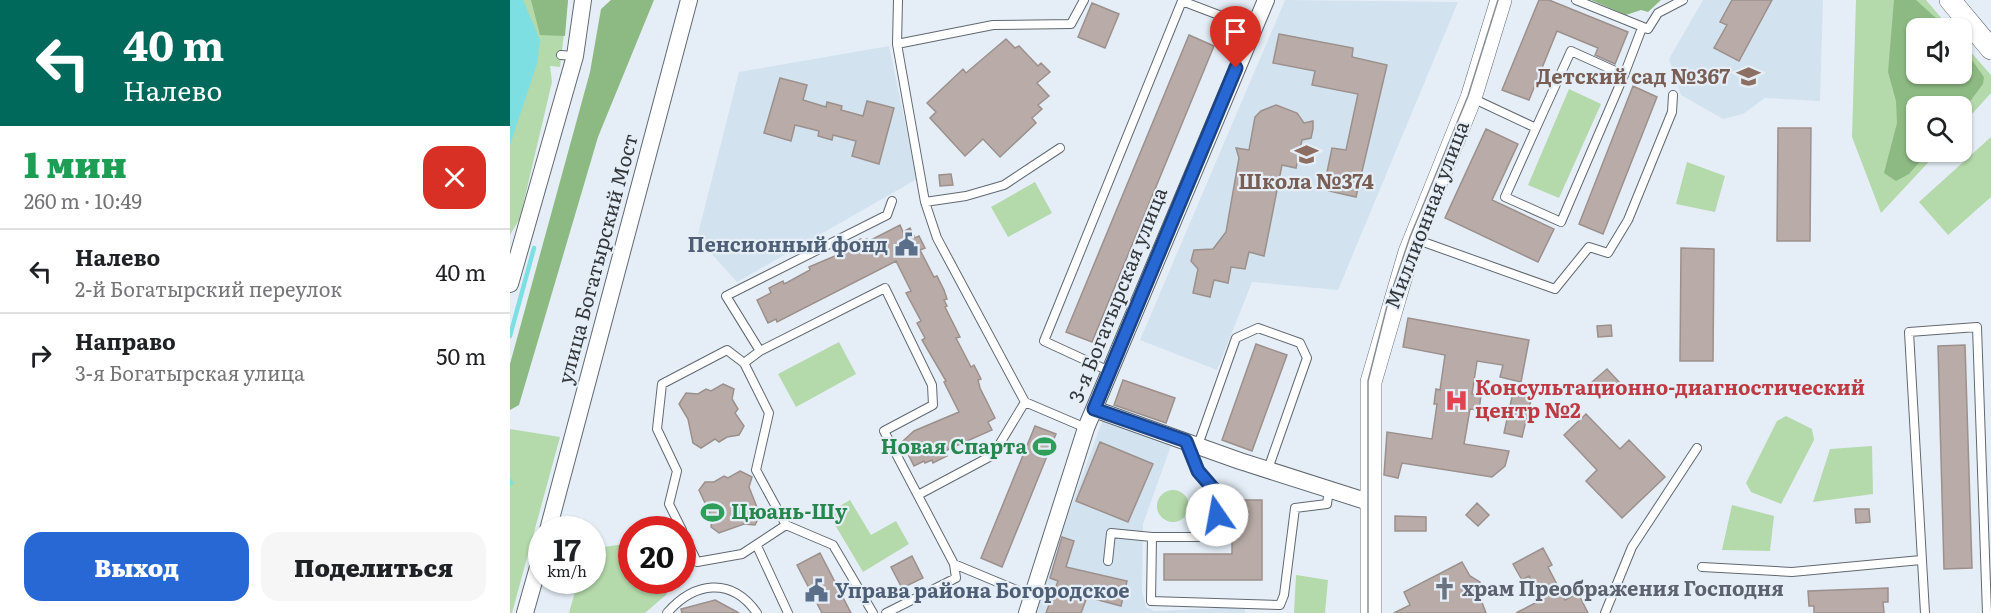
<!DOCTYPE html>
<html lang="ru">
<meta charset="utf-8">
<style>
:root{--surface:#fff;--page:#f6f6f6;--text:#202124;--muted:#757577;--line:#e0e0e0;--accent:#2868d4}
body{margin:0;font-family:Literata,serif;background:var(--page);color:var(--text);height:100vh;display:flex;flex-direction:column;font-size:22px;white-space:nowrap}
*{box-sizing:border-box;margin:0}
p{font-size:20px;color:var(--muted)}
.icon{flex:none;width:33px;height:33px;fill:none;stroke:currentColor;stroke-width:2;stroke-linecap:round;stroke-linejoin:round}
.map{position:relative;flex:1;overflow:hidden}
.drawer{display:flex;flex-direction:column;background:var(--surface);width:510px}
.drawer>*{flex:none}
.banner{background:#00695c;color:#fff;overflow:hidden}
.tools{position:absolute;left:1396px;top:18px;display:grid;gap:12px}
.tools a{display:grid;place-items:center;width:66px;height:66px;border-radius:12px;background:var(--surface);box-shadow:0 2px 4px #0004;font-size:30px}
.speed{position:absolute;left:18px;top:516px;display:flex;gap:12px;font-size:30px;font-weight:700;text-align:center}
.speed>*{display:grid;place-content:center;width:78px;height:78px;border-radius:50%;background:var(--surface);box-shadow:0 2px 4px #0004;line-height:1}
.speed small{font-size:15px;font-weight:400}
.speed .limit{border:9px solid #d22;background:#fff;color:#111}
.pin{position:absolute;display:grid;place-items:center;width:51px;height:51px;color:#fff;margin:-62px -26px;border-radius:50% 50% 50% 0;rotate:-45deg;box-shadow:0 0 6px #0007}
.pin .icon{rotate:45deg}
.me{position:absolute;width:66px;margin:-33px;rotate:348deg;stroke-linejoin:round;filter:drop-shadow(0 0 4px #0008)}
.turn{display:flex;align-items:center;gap:21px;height:126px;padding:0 24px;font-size:27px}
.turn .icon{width:78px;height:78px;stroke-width:2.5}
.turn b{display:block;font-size:42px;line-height:51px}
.round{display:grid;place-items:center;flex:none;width:63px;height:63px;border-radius:18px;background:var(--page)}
.headline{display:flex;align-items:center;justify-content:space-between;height:102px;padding:0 24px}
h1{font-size:36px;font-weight:800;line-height:45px;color:#1e9e55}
.primary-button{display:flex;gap:12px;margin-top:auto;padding:12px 24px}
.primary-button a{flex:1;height:69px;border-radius:18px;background:var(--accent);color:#fff;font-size:24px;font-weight:800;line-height:69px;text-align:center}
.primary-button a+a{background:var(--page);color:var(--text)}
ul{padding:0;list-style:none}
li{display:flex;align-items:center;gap:18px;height:84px;padding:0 24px;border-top:2px solid var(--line)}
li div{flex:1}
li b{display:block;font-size:22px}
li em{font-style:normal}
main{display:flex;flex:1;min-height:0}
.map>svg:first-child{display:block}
</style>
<main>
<section class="drawer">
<div class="banner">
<div class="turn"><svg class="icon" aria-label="left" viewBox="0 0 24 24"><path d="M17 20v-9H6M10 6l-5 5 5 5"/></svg><div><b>40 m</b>Налево</div></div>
</div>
<div class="headline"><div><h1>1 мин</h1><p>260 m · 10:49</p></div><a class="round" style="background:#d93025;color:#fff"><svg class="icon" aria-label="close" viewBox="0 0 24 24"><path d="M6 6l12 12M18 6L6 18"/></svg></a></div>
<ul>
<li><svg class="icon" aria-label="left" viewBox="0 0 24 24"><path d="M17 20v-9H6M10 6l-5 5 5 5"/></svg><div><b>Налево</b><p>2-й Богатырский переулок</p></div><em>40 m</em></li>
<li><svg class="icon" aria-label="right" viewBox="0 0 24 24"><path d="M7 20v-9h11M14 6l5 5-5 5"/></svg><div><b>Направо</b><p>3-я Богатырская улица</p></div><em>50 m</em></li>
</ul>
<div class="primary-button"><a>Выход</a><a>Поделиться</a></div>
</section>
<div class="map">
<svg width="1481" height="613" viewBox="0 0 1481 613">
<rect width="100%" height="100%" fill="#e5eef7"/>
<path fill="#d3e2ef" d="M775,0L948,2L828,290L742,282L707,370L630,340Z
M1193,0H1313L1310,101L1255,98L1233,114L1213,119L1171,95L1159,59Z
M379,46L407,179L227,282L187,238L229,72Z
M593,419L663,440L633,524L632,592L636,607L644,611L735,607V613H526L536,575Z"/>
<path fill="#b4d9ab" d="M0,0H58L50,67L40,66L42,82L10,218L0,235Z
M1346,0H1416L1440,28H1407V74H1452V42L1481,75V93L1452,125V106H1407V152H1428L1371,213L1342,137Z
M1059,89L1091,104L1049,198L1018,185Z
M1481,137V197L1438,235L1409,202Z
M1177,162L1215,176L1205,212L1166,204Z
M525,182L542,213L498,237L481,207Z
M329,342L346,374L286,407L268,374Z
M1276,416L1302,429L1304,440L1271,504L1241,492L1236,483L1267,421Z
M0,429L50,437L2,613H0Z
M1362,446L1363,494L1303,502L1320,449Z
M647 506a16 16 0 1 1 32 0a16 16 0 1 1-32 0Z
M340,500L361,535L386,521L399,544L353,572L318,513Z
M1222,505L1264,516L1260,551L1212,550Z
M121,543L122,580L149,581L157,594L135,613H59L68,581L82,580L83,552L87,548Z
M786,575L818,580L815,613H784Z"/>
<path fill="#8dba83" d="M21,0H58L55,36L30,35Z
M101,0H144L88,137L9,405L0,410V364L80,72L91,9Z
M1081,0H1151L1138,12L1131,10L1116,15Z
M1384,0H1406L1437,28H1407V74H1452V46L1474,77L1473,84L1452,112V106H1407V152H1418L1399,174L1386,181L1374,173L1387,123L1386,101L1378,72Z"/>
<path fill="#7edfe2" d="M0,0H13L30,40L27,64L0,145Z"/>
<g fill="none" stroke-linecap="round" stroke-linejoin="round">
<path stroke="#7edfe2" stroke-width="4.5" d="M0,336L24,248
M0,481L1,483"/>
</g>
<path fill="#b9aca8" stroke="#9c908c" stroke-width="1.5" d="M1029,0H1039L1118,32L1105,64L1085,55L1088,48L1047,31L1019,100L992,90Z
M1222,0H1262L1229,61L1204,48L1217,25L1210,22Z
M582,3L609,14L595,48L568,37Z
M769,34L843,48L842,57L877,65L846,197L819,191L822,178L816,177L822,148L836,150L848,94L802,85L805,71L763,63Z
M679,35L704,46L582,342L556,332Z
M496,39L505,48L509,46L528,66L531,63L540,72L527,83L539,96L528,105L532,109L522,118L526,123L490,157L473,139L455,156L420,118L426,112L417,103L453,69L456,73Z
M270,78L297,85L293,100L316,107L317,102L332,106L331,110L353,116L357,101L384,108L369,164L342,156L346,141L323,135L322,140L308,136L309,131L285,125L281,141L254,133Z
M1123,86L1147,97L1093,234L1069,224Z
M766,105L787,113L794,123L803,121V129L801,138L792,140L786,168L772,165L754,256L739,252L735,269L721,267L718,283L704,280L700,297L683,293L688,269L681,261L684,250L703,249L716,232L729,158L726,148L739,150L745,117L751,111Z
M1268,128H1301L1300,241H1267Z
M976,129L1008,144L982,200L1044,229L1028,262L935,218Z
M441,174L443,185L430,186L429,175Z
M390,225L393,232L400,228L405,238L409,236L415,248L410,250L424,277L427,276L434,290L437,299L434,300L437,306L435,307L450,337L446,338L461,367L464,365L471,379L468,380L470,388L485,418L478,422L482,430L439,449L435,452L437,456L423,463L422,460L415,463L414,461L404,466L392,442L404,431L449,412L434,382L436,381L412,340L415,338L407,323L411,321L396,293L401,291L386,261L267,322L266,319L258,323L247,300L261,293L259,288L273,281L274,284L278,282L300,270L299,267L332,253L344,242L351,239L352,241L357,239L359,241Z
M1171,248L1204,249L1203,361H1170Z
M898,318L1019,340L1011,382L990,377L993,365L967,361L962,394L971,395L969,410L960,409L954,444L999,451L995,466L982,477L892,463L888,478L874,475L877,432L922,439L927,404H924L926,389L930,390L935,355L893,347Z
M1101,325L1102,336L1088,337L1087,326Z
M746,344L777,355L742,451L712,440Z
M1455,345L1462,568L1434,569L1428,346Z
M1097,369L1110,383L1095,396L1082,382Z
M613,380L665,398L656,423L604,405Z
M213,384L224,389L222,399L228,409L225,413L234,426L229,435L217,437L209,442L205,439L191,448L183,443L178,419L169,404L176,393L188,394L196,389L201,391Z
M1004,388L1023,392L1012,437L994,433Z
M1076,414L1110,449L1119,440L1155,477L1112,518L1076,481L1087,470L1054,435Z
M525,426L546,434L492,567L471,558Z
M590,442L643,464L618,522L566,501Z
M230,471L242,477L239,487L250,515L245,525L234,524L209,533L201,527L202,518L189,490L195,482H204L214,476L218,478Z
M722,500H752V580H654V554H722Z
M967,503L979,515L968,526L956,515Z
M1345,509H1359L1360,522L1346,523Z
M885,516L916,517V531H885Z
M552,537L564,541L556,567L617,581L611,606L577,597L571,613H536L548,581L540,578Z
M1033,548L1042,565L1038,567L1055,600L1068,593L1078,613H1006L1031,600L1019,576L1012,580L1003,564Z
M310,553L341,613H312L287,565Z
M402,556L413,578L392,588L381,567Z
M952,562L960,576L970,582L968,592L976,613H884L900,605L894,592Z
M1378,588V602H1373L1374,613H1304V606H1299L1298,591Z
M205,600L229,613H172L171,609Z"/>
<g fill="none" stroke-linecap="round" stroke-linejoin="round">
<defs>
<path id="service" d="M388,0L387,44L415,202L427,238L515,402L576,428
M1066,0L1138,29L1148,13L1173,0
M387,44L483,25L561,24L574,0
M51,55L65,56
M962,98L1026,128L1061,51L1114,75L1132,28
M1026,128L995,197L1051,222L1114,75
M382,201L377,215L216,296L250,351L375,288L422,385L423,405L374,431L444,564
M415,202L456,196L494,185L550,148
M905,239L1045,289L1079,247L1098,253L1118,220L1162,112L1163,95
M234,363L250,351
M599,371L534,341L672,1L743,28
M678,444L688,471L707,493L708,537H642L641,601L770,605L774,595L785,508L817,504L819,489
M688,445L726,338L748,328L790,343L797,358L758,469
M408,495L483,455L515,402
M172,530L159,504L167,471L147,429L152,384L217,350L234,363L259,413L246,470L276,525L323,545L363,613
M172,531L187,562L232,554L276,525
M247,546L278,613
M598,561L601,533L642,537
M1192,567L1282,572L1411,560
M157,613C184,582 221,576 247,613
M376,613L446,578L444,564L521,596
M1095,613L1122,547L1187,448
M1415,613L1399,332L1467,327L1477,613"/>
<path id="minor" d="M0,284L65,56L73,0
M584,409L730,461L862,503
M38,530L179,0
M15,613L32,553
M517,613L576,428L756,0"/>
<path id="tertiary" d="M1440,0L1481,49
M861,613V382L899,252L961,98L991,0"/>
</defs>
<use href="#service" stroke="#606870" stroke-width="10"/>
<use href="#minor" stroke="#606870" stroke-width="18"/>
<use href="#tertiary" stroke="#606870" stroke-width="22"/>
<use href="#service" stroke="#fff" stroke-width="8"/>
<use href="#minor" stroke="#fff" stroke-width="16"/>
<use href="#tertiary" stroke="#fff" stroke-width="21"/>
<path stroke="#888e94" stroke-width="1.5" d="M858,613V381L878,302L900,237L958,96L988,0"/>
</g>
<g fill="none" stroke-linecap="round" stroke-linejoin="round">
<defs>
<path id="route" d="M707,515V493L688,471L676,441L584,409L726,68"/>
</defs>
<use href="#route" stroke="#1a448a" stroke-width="15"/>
<use href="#route" stroke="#2868d4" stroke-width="10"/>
</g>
<defs>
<symbol id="school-bare" viewBox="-9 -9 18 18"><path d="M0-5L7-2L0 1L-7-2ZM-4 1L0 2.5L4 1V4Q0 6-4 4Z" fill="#8d6e63" stroke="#e5eef7" stroke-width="2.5" paint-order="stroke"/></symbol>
<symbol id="civic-bare" viewBox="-9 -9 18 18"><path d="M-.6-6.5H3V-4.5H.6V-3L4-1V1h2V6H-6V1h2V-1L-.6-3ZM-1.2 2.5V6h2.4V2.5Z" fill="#5c6f8a" stroke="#e5eef7" stroke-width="2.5" paint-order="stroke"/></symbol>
<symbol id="hospital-bare" viewBox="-9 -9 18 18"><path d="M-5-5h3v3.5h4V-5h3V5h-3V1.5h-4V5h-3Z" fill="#e0444e" stroke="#e5eef7" stroke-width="2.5" paint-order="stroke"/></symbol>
<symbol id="stadium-bare" viewBox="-9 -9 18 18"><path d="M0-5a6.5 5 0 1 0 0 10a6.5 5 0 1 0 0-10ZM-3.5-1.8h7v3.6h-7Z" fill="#2e9e5b" stroke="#e5eef7" stroke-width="2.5" paint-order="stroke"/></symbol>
<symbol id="church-bare" viewBox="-9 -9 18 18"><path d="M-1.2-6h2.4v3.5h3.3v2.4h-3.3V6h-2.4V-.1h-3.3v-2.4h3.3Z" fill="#6b7280" stroke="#e5eef7" stroke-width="2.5" paint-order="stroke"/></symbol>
</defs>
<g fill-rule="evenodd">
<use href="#school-bare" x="1222" y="60" width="33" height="33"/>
<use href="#school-bare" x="780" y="138" width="33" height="33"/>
<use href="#civic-bare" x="380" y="228" width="33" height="33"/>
<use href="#hospital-bare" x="930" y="384" width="33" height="33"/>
<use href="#stadium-bare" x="518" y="430" width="33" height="33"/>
<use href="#stadium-bare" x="186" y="496" width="33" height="33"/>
<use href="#church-bare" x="918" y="572" width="33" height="33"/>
<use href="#civic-bare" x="290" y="574" width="33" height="33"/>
</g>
<g text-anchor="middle" stroke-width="4.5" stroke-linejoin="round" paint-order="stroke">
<g font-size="20" font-weight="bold" fill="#785e54" stroke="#e5eef7" text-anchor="end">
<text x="1220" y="84">Детский сад №367</text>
<text x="796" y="189" text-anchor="middle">Школа №374</text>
</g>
<g font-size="20" fill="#33373a" stroke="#e5eef7">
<text transform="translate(917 215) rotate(-69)" y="7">Миллионная улица</text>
<text transform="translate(88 259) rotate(-75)" y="7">улица Богатырский Мост</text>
<text transform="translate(608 295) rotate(-68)" y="7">3-я Богатырская улица</text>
</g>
<g font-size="20" font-weight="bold" fill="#4e5e75" stroke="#e5eef7" text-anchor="end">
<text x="378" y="252">Пенсионный фонд</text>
<text x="325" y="598" text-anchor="start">Управа района Богородское</text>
</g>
<g font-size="20" font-weight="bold" fill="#be3a42" stroke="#e5eef7" text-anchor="start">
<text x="965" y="395">Консультационно-диагностический<tspan x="965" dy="23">центр №2</tspan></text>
</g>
<g font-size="20" font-weight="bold" fill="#27864d" stroke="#e5eef7" text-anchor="end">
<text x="517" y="454">Новая Спарта</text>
<text x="221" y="519" text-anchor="start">Цюань-Шу</text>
</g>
<g font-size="20" font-weight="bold" fill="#5b616d" stroke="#e5eef7" text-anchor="start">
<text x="952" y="596">храм Преображения Господня</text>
</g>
</g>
</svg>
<div class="tools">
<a><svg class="icon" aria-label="sound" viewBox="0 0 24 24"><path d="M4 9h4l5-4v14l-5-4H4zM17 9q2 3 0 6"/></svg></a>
<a><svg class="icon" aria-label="search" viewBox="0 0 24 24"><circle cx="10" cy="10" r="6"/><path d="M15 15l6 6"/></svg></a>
</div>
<div class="speed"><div>17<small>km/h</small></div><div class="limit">20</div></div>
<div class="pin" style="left:726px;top:68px;background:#d93025"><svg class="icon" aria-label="arrive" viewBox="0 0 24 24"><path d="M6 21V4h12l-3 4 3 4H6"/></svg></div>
<svg class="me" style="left:707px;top:515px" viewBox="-20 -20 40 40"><circle r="19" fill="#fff"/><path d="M0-13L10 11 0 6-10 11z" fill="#2868d4"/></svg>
</div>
</main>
